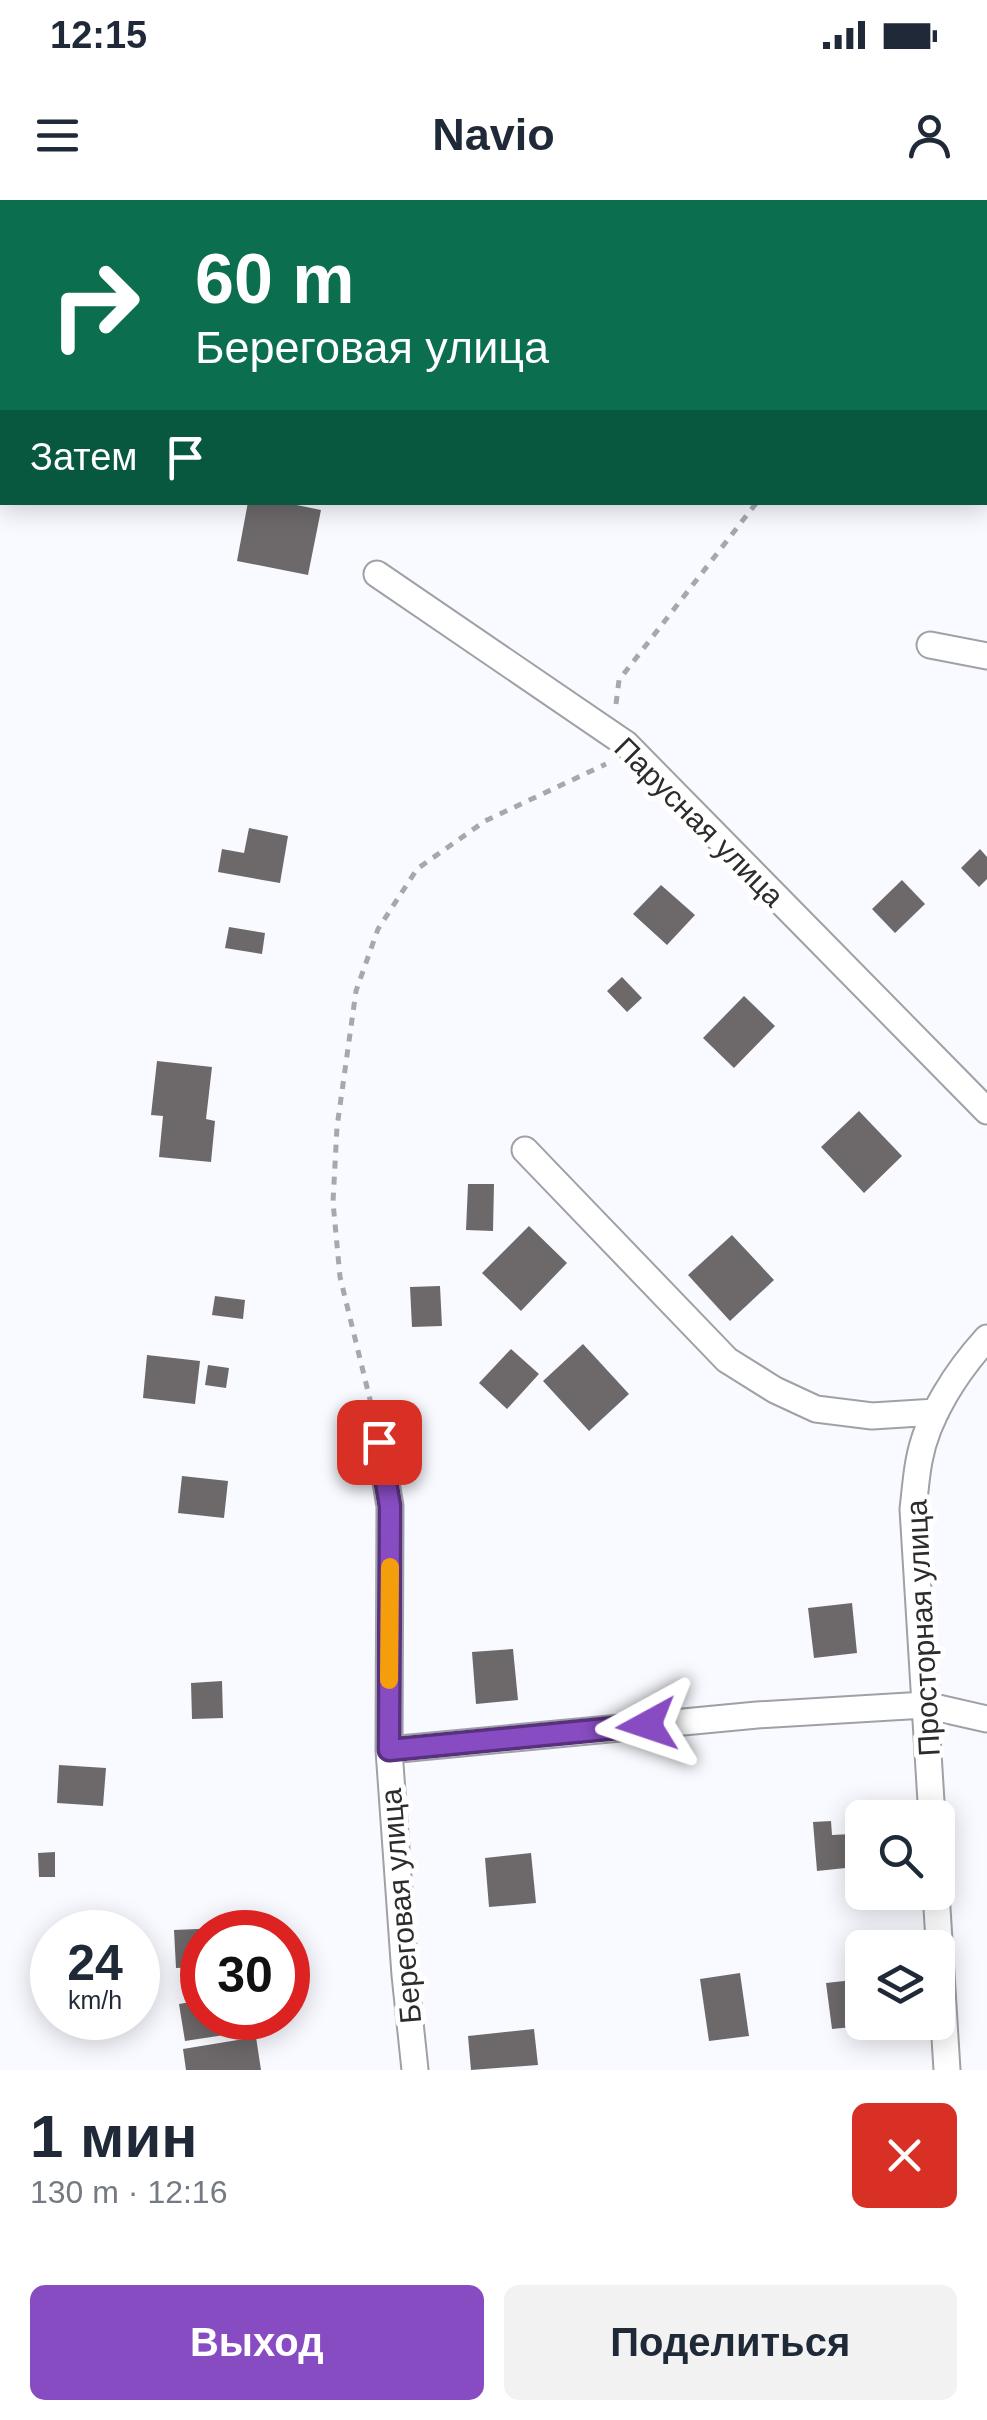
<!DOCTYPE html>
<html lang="ru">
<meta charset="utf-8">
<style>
:root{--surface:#fff;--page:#f2f2f3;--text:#1f2937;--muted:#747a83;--accent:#884cc2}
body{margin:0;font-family:Arial,sans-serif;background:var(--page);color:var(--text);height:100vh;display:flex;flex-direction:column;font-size:38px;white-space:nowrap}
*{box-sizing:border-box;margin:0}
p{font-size:32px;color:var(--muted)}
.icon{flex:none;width:55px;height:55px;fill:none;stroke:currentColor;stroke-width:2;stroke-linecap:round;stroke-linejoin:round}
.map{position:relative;height:1870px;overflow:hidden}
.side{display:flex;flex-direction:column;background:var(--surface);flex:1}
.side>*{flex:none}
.banner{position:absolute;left:0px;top:0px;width:988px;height:305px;box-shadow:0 5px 25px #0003;background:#0b6e4f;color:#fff;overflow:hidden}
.fabs{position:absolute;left:845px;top:1600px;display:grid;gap:20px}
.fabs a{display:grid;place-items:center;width:110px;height:110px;border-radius:15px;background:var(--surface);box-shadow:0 5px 25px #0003;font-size:50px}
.speed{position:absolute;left:30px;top:1710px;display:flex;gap:20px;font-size:50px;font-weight:700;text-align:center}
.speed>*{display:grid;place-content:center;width:130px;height:130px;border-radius:50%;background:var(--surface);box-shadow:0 5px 25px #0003;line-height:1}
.speed small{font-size:25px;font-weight:400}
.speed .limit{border:15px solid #d22;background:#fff;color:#111}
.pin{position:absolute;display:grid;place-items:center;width:85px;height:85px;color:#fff;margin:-42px;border-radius:20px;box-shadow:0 5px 15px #0006}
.me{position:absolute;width:110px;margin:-55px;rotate:265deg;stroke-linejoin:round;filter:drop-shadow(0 0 8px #0008)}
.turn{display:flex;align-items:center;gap:35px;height:210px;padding:0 30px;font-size:45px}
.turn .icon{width:130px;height:130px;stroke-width:2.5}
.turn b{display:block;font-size:70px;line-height:85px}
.then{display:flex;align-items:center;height:95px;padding:0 30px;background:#0003;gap:20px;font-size:38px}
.round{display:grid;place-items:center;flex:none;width:105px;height:105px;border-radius:15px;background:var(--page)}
.overview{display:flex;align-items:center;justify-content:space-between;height:170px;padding:0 30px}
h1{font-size:60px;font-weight:700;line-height:75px}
.action{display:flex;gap:20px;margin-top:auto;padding:20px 30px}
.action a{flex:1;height:115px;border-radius:15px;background:var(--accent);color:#fff;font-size:40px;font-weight:700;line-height:115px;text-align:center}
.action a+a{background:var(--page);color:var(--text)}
.status{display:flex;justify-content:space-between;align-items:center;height:70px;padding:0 50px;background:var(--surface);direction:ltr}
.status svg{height:28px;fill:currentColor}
header{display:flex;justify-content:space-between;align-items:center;height:130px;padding:0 30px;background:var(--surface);font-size:45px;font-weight:700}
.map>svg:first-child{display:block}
</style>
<div class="status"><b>12:15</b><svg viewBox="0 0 49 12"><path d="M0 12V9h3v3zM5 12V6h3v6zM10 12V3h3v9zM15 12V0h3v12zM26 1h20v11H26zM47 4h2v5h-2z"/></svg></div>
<header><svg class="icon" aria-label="menu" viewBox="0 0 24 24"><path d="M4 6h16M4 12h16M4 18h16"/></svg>Navio<svg class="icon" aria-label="person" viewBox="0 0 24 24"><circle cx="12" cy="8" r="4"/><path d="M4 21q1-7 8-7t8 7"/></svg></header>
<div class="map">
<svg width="987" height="1870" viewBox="0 0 987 1870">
<rect width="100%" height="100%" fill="#f8faff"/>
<path fill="#6d696b" d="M248,302H282L321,310L308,375L237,361Z
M249,628L288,636L280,683L218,672L222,649L244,653Z
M980,649L987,657V679L979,687L961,668Z
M902,680L925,704L895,733L872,709Z
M661,685L695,715L667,745L633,714Z
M229,727L265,733L262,754L225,748Z
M622,777L642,798L627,812L607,791Z
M744,796L775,826L734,868L703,838Z
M157,861L212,867L206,919L215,921L211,962L159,957L163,916L151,915Z
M859,911L902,956L864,993L821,947Z
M468,984H494L493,1031L466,1030Z
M529,1026L567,1063L521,1111L482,1073Z
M732,1035L774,1080L730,1121L688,1075Z
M440,1086L442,1126L412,1127L410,1087Z
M215,1096L245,1100L243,1119L212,1115Z
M583,1144L629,1194L589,1231L543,1181Z
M511,1149L539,1174L507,1209L479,1183Z
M147,1155L200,1161L195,1204L143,1198Z
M208,1165L229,1168L226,1188L205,1185Z
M182,1276L228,1281L224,1318L178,1313Z
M852,1403L857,1453L814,1458L808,1408Z
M513,1449L518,1500L476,1504L472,1452Z
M222,1481L223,1518L192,1519L191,1483Z
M59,1565L106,1568L103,1606L57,1603Z
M831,1621L832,1635L852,1634L855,1667L817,1671L813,1622Z
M55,1652V1677H39L38,1653Z
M531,1653L536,1703L489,1707L485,1658Z
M221,1728V1732H202V1767L176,1768L174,1730Z
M740,1773L749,1836L709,1841L700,1779Z
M862,1779V1826L832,1829L826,1783Z
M202,1800V1818H229L231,1834L185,1841L179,1804Z
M534,1829L538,1865L471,1870L468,1836Z
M256,1837L261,1870H186L183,1849Z"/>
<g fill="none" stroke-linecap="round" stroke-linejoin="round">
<defs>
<path id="minor" d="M985,85H987
M377,374L626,544L987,911
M930,445L987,456
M525,950L727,1160L775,1190L816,1209L872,1216L936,1212
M379,1242L390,1306L389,1550L405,1775L415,1870
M389,1550L757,1515L925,1505L987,1519
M932,1618L913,1309C915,1293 916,1277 919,1261C927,1216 957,1171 987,1138
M936,1692L947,1870"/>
</defs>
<use href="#minor" stroke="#9ea1a5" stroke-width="29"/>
<path stroke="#a7a8ac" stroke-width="5" stroke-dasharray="8 8" stroke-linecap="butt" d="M937,2V0
M616,504L619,480L757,302
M375,1220L340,1077L333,1002L337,927L356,791L378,729L417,669L485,621L606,564"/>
<use href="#minor" stroke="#fff" stroke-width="25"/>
</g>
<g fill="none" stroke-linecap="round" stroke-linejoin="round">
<defs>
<path id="route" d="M379,1242L390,1306L389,1550L647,1525"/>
</defs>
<use href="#route" stroke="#58317e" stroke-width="25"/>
<use href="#route" stroke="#884cc2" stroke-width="18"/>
<path stroke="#f59e0b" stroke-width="18" d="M389,1480L390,1367"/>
</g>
<g text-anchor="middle" stroke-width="10" stroke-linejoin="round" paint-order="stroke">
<g font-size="30" fill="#2c2c2e" stroke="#fff">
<text transform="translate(699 622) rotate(45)" y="10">Парусная улица</text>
<text transform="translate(923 1428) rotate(-93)" y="10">Просторная улица</text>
<text transform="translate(401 1706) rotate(-95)" y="10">Береговая улица</text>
</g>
</g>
</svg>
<div class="fabs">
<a><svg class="icon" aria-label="search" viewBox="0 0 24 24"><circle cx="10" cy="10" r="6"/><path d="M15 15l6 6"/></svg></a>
<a><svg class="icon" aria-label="layers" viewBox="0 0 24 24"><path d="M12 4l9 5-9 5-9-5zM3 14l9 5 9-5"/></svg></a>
</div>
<div class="speed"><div>24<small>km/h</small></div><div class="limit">30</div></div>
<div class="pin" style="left:379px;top:1242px;background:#d93025"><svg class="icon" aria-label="arrive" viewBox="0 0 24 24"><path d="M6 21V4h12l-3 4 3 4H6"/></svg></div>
<svg class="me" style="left:647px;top:1525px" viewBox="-20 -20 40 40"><path d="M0-17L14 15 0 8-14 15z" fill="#884cc2" stroke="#fff" stroke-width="4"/></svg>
<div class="banner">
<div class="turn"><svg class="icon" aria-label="right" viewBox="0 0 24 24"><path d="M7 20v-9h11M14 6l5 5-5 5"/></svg><div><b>60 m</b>Береговая улица</div></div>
<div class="then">Затем<svg class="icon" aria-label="arrive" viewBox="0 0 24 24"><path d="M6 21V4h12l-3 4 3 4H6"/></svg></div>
</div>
</div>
<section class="side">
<div class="overview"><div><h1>1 мин</h1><p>130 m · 12:16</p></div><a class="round" style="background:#d93025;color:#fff"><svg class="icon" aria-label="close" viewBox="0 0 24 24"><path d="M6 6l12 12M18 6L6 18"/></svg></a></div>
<div class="action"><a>Выход</a><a>Поделиться</a></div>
</section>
